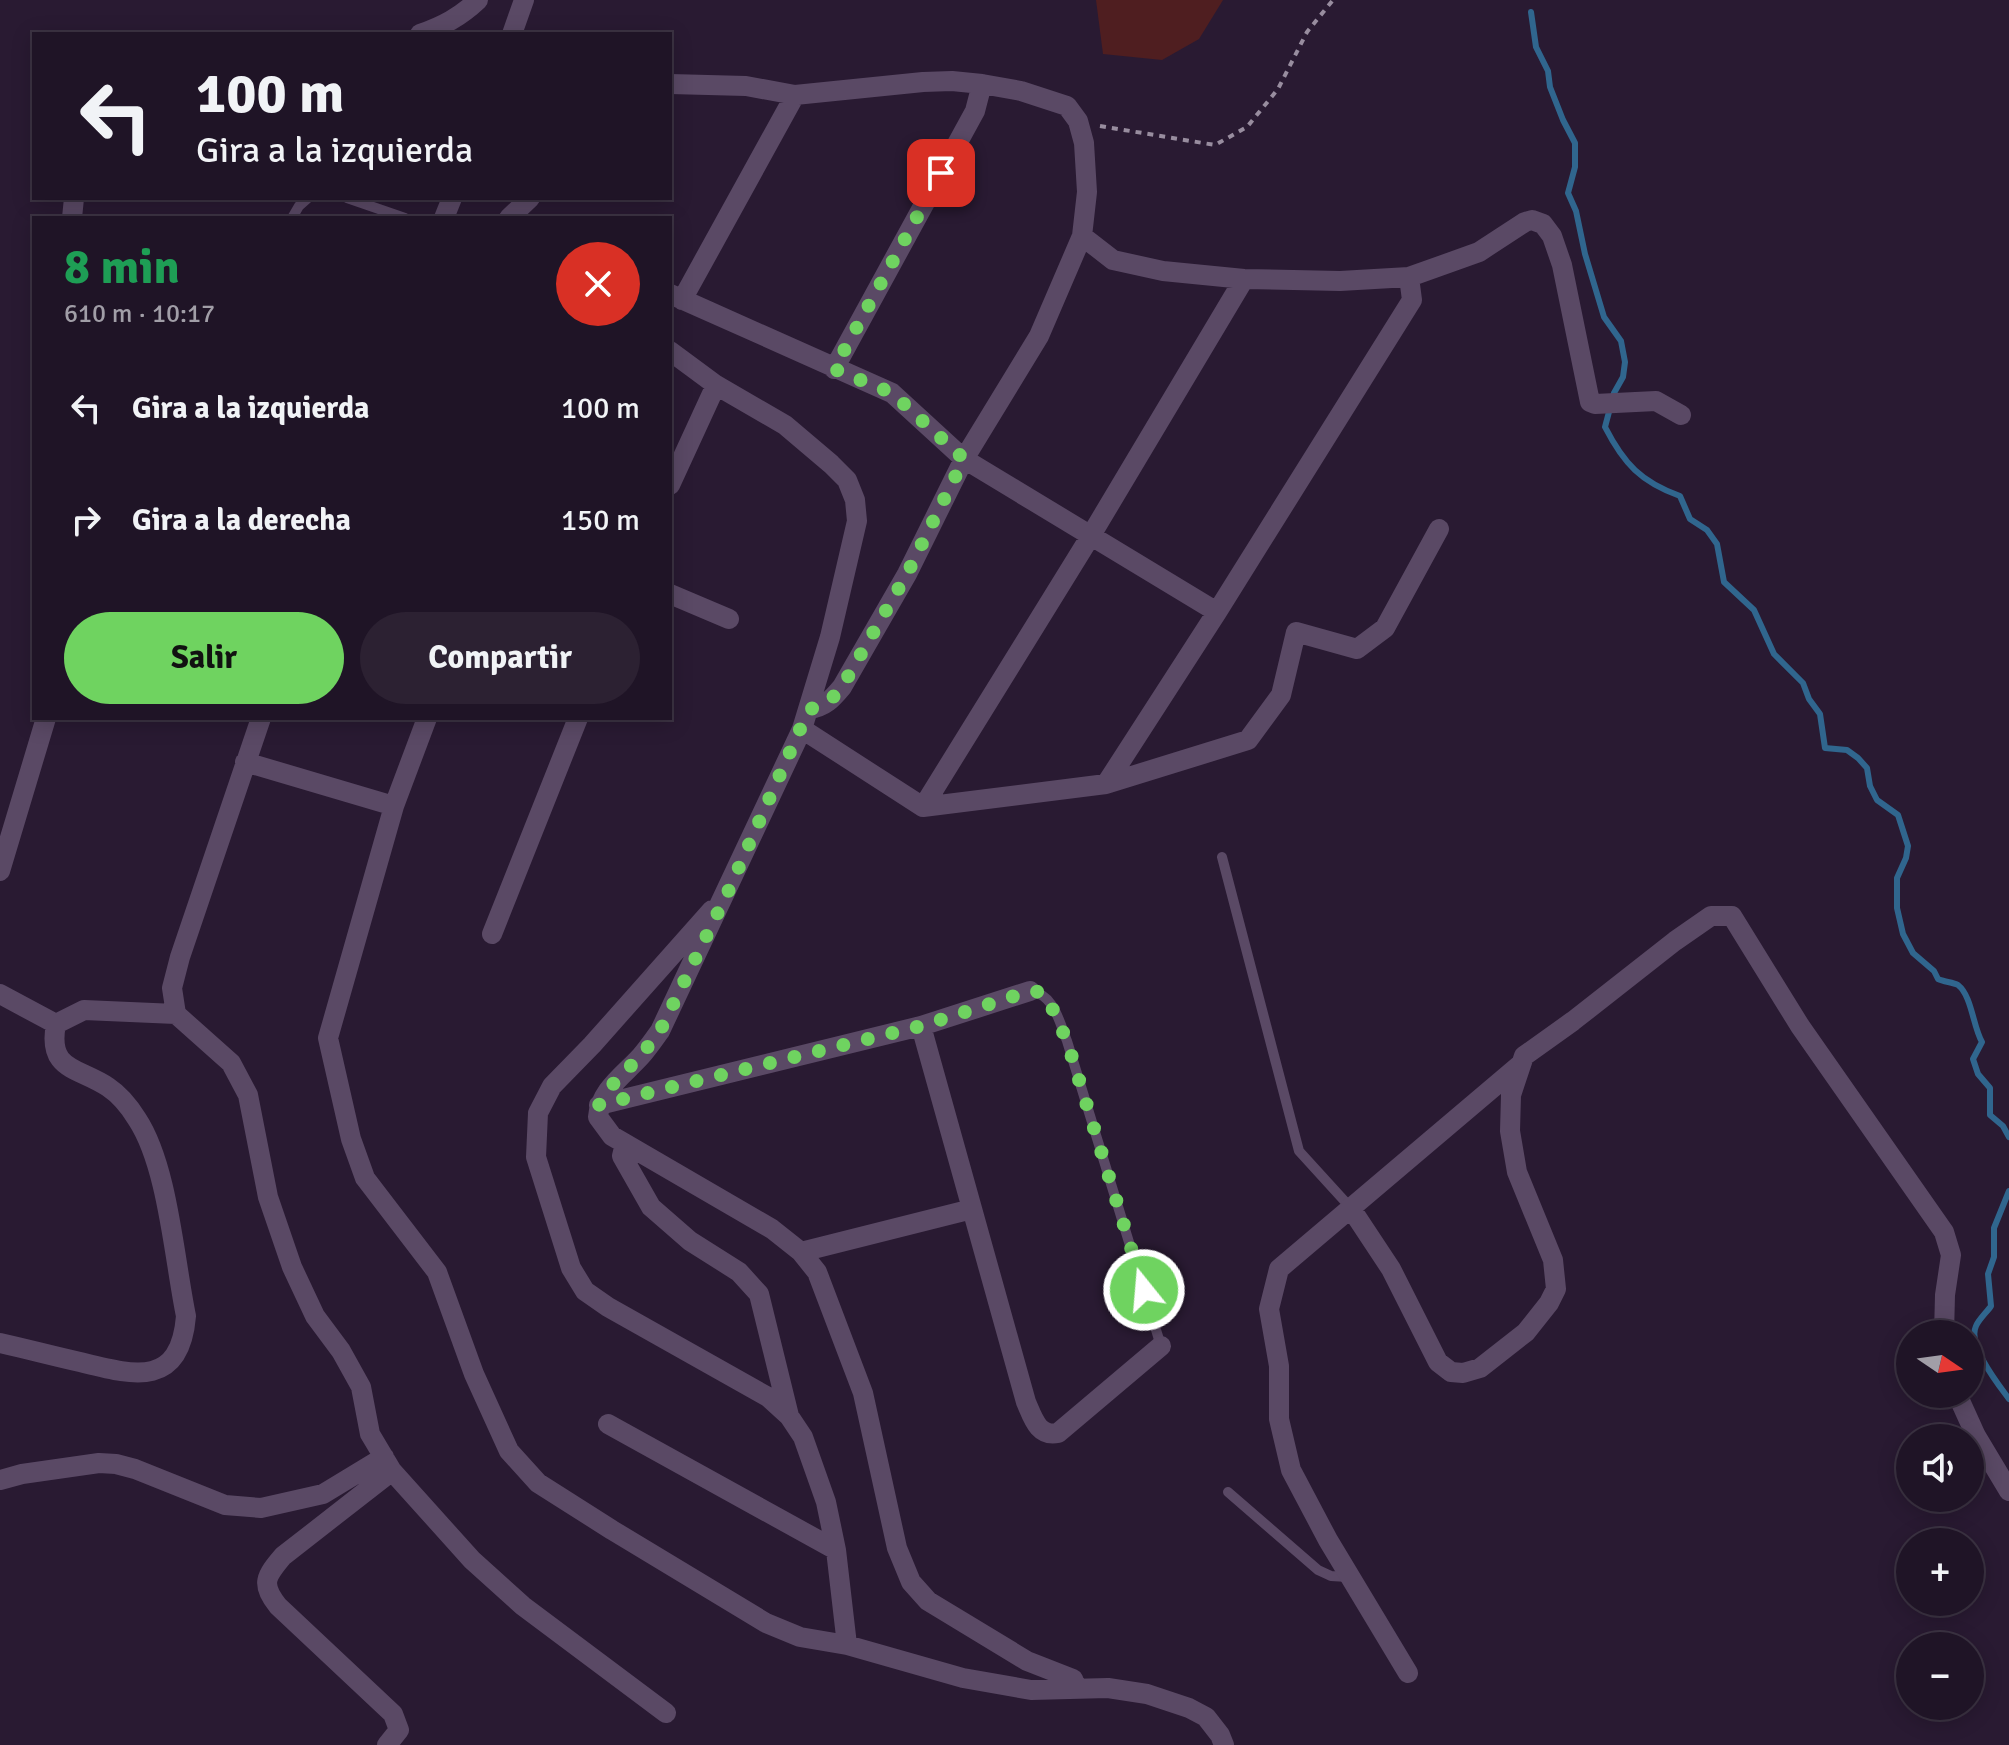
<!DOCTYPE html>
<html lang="es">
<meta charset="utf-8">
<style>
:root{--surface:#1f1426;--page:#2c2132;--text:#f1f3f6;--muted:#a19ea7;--line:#3c3343;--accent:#6fd360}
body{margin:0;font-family:Signika,sans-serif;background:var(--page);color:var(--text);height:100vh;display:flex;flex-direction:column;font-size:30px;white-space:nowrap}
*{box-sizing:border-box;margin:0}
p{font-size:26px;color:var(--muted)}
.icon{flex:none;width:44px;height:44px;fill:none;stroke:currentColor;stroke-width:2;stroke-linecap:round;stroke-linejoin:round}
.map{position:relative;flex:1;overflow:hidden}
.drawer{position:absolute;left:32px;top:216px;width:640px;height:504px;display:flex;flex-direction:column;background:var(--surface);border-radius:0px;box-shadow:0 4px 20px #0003,0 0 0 2px var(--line)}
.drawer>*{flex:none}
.hud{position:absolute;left:32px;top:32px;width:640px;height:168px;border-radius:0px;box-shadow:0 4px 20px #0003,0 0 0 2px var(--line);background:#1f1426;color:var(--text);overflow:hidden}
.needle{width:52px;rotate:103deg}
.tools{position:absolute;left:1896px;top:1320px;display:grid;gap:16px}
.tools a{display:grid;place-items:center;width:88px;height:88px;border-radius:50%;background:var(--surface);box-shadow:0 4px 20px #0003,0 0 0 2px var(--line);font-size:40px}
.pin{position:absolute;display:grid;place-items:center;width:68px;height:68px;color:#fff;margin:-34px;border-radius:16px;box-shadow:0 4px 12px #0006}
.me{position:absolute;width:88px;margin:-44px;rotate:343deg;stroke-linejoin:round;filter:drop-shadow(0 0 6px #0008)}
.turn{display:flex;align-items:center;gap:28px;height:168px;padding:0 32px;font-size:36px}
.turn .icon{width:104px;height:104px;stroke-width:2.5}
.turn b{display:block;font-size:56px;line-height:68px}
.round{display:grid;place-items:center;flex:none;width:84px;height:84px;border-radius:42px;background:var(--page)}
.summary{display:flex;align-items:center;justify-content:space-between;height:136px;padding:0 32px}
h1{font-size:48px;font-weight:800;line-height:60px;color:#1e9e55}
.primary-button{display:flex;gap:16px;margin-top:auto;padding:16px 32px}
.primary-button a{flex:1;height:92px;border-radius:48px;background:var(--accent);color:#111;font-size:32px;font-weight:800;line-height:92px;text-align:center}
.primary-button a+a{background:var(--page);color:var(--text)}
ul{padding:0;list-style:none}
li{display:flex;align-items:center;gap:24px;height:112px;padding:0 32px}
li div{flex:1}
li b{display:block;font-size:30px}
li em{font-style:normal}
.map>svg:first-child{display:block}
</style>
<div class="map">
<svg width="2009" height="1745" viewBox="0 0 2009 1745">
<rect width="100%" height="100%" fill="#291a32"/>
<path fill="#4f1e20" d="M1096,0H1223L1199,39L1162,60L1103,54Z"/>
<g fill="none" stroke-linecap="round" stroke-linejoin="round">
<path stroke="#30668e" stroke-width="6" d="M1531,12L1536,47L1548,71L1550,87L1563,120L1575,143V167L1568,193L1576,211L1585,254L1604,317L1621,341L1625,362L1623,377L1614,393L1605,427C1624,464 1641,482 1680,496L1690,519L1707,530L1717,544L1724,582L1754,610L1774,654L1803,683L1809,699L1820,714L1825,748L1847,750L1858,758L1867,768L1870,786L1877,800L1898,815L1908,846L1906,858L1897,878V908L1903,934L1913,953L1934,971L1938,979C1944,982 1953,982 1958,985C1972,996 1973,1027 1982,1042L1973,1059L1978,1074L1990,1088V1115L2003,1126L2009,1137
M2009,1191L1994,1228V1257L1988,1274L1991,1306C1987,1312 1979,1319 1976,1326C1967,1345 1998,1384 2009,1399"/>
<path stroke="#988d9f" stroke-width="4" stroke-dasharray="6 6" stroke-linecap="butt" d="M1100,126L1215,145L1247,127L1278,89L1307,32L1333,0"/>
<path stroke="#5a4965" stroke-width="10" d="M347,198L405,218
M292,218L299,206L308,198
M1222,857L1299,1151L1350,1207
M1030,991C1054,994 1059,1021 1067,1041L1161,1346
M1228,1492L1318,1570L1331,1576L1348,1577"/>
<path stroke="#5a4965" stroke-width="20" d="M420,34C443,26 460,17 478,0
M512,34L524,0
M670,84L746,86L795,95L923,82L952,81L982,84L1021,91L1067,106L1078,121L1084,143L1087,192L1082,236L1039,336L964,459L907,574L842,687C832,699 825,707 809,709
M72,218L74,198
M444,218L452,198
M509,218L530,198
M1082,236L1113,260L1163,271L1244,279L1340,281L1409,277L1479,252L1525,222L1532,220L1543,224L1552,236L1562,265L1590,402L1595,404L1656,401L1681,415
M670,294L892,393L964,459L1217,612
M682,300L795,95
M670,351L716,385L785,425L831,464L847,480L855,500L857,521L830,637L802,729L660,1031C654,1039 648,1048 641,1056C624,1075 600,1090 598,1117L612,1136L772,1229L801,1252L817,1272L863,1393L897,1548L911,1582L928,1601L1027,1661L1073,1679L1077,1689
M834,369L975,111L982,84
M670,485L716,385
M670,594L729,619
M261,718L180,957L172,988L176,1014L231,1063L248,1095L268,1197L292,1267L315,1316L341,1351L361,1387L370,1434L392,1471L472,1560L523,1606L666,1713
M427,718L394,806L328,1038L351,1139L365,1178L437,1272L474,1374L509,1451L538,1483L612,1530L766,1623L800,1637L847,1645L963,1678L1031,1690L1108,1688L1147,1694L1189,1708L1206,1717L1220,1735L1224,1745
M802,729L923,807L1106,784L1248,740L1281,695L1296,632L1357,649L1385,628L1439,529
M245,762L394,806
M1106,784L1217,612L1412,300L1409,277
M923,807L1090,537L1244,279
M0,871L46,718
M712,910L592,1045L552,1086L538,1113L536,1157L571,1268L585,1291L608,1307L768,1397L789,1416L803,1437L826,1502L836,1550L847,1645
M492,934L578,718
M0,994L56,1024
M921,1026L1026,1402C1033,1418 1038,1437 1058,1433L1161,1346
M599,1105L921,1026L1030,991
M625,1144L622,1156L651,1207L690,1241L739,1272L759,1294L789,1416
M1350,1207L1391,1269L1438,1362L1451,1372L1463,1373L1480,1368L1526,1332L1549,1303L1556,1289L1553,1260L1517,1172L1510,1131L1511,1095L1524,1056L1573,1021L1675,941L1711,916H1732L1800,1026L1944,1232L1951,1255L1945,1295L1944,1334
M801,1252L972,1209
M0,1343C27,1349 53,1356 80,1362C133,1375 180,1389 186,1316C174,1258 168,1166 137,1119C129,1106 120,1095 108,1087C78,1067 47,1071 56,1024L84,1010L176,1014
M1957,1394L1976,1436L2009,1491
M608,1424L836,1550
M0,1480L22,1474L99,1463L116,1464L135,1469L225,1505L261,1508L323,1494L384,1457
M1408,1673L1328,1540L1291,1470L1279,1419V1366L1269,1309L1279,1269L1521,1064
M387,1745L399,1730L393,1714L278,1606C260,1584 266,1576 283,1556L392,1471"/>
</g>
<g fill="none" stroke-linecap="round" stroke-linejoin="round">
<path stroke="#6fd360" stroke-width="14" stroke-dasharray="0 25.2" d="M941,173L834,369L892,393L964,459L907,574L842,687C832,699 825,707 809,709L728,892L660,1031L639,1058L616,1080L599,1105L921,1026L1030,991L1041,992L1048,999L1067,1041L1144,1290"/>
</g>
</svg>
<div class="tools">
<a><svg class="needle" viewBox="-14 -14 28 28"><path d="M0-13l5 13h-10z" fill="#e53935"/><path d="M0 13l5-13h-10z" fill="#a19ea7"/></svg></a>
<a><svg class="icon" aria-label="sound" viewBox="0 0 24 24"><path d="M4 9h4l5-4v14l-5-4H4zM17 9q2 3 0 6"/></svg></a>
<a>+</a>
<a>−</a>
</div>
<div class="pin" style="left:941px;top:173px;background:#d93025"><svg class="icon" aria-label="arrive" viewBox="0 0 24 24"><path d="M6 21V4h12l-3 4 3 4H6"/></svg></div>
<svg class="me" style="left:1144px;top:1290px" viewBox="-20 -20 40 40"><circle r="17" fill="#6fd360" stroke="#fff" stroke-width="3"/><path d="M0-11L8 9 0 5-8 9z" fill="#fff"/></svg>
<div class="hud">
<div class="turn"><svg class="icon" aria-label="left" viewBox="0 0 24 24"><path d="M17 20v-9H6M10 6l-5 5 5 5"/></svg><div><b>100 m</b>Gira a la izquierda</div></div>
</div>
<section class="drawer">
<div class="summary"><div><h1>8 min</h1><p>610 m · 10:17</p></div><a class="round" style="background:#d93025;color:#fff"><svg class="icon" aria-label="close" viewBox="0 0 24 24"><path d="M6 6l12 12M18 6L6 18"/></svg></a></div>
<ul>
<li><svg class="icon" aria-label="left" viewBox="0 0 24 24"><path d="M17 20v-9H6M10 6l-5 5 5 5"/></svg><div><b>Gira a la izquierda</b></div><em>100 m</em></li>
<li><svg class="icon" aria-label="right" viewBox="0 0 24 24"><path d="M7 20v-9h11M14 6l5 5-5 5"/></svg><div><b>Gira a la derecha</b></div><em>150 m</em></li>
</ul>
<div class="primary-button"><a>Salir</a><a>Compartir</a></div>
</section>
</div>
